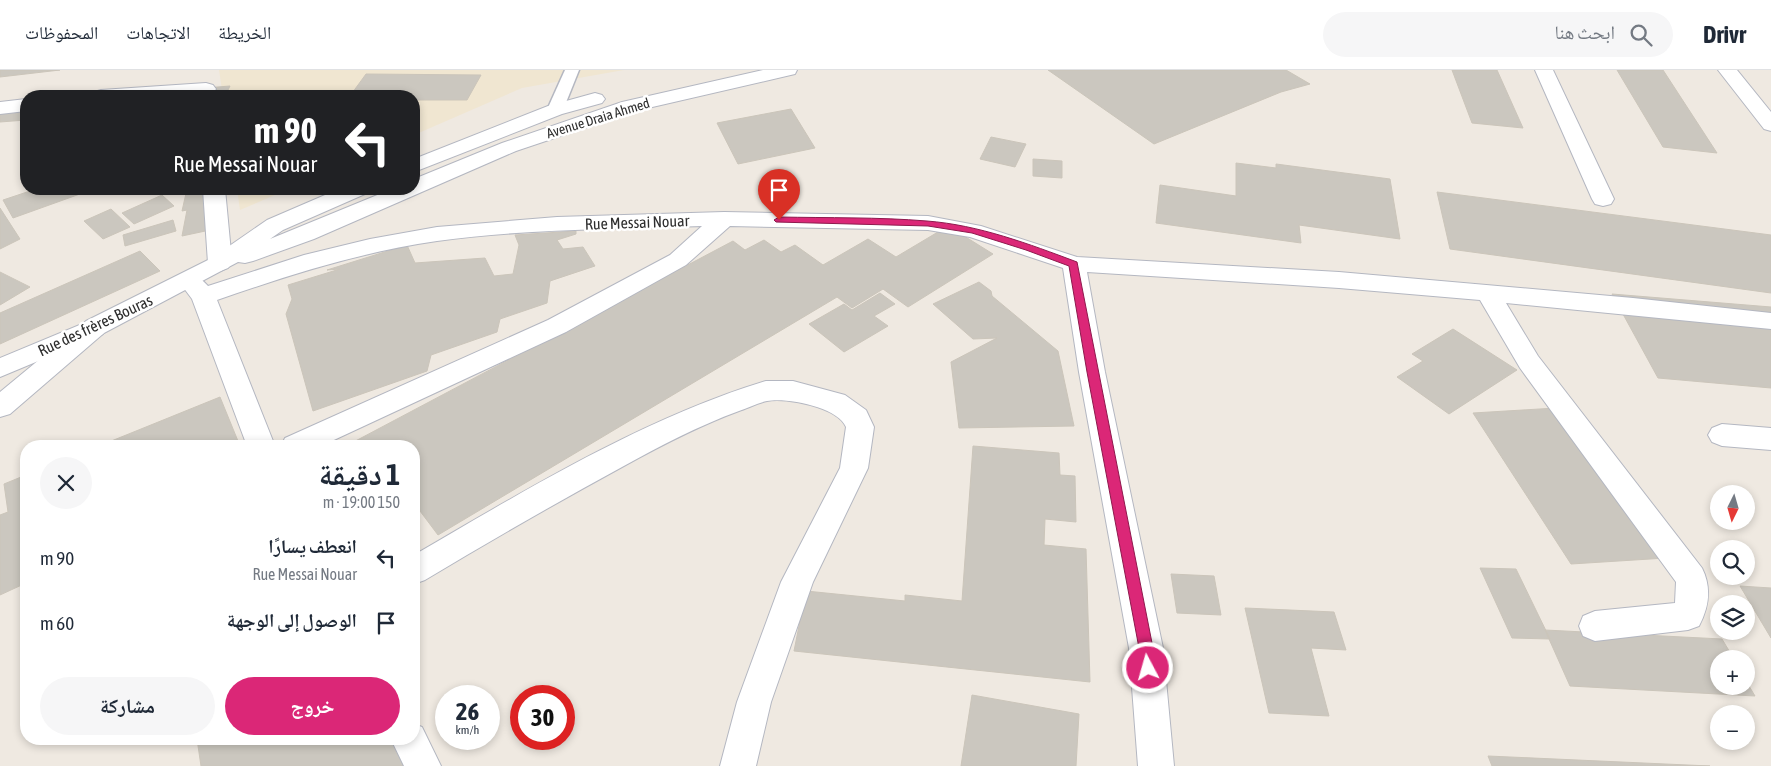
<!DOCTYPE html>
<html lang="ar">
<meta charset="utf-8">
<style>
:root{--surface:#fff;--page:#f6f6f7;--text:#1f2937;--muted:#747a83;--line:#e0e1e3;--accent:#db2777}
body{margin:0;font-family:"Asap Condensed","Noto Naskh Arabic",sans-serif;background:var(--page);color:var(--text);direction:rtl;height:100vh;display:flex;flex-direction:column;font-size:19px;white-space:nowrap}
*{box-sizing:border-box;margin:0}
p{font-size:16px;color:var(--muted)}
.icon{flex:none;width:28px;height:28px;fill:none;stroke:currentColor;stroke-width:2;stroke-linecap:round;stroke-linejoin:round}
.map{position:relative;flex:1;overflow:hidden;direction:ltr}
.panel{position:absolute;left:20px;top:370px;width:400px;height:305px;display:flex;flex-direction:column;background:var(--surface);border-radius:20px;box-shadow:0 2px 8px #0003;direction:rtl}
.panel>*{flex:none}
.top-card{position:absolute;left:20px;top:20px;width:400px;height:105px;border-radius:20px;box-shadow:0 2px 8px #0003;direction:rtl;background:#202124;color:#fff;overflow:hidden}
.needle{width:32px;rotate:185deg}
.controls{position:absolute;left:1710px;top:415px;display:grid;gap:10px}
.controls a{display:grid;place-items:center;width:45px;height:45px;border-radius:50%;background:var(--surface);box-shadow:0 2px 8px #0003;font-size:25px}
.speed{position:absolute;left:435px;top:615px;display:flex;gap:10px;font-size:25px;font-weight:700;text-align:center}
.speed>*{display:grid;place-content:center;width:65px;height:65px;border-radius:50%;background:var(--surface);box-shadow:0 2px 8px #0003;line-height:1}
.speed small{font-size:12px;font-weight:400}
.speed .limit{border:8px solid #d22;background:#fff;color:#111}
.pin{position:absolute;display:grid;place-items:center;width:42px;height:42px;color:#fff;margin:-51px -21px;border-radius:50% 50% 50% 0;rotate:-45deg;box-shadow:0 0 5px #0007}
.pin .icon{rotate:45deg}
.me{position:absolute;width:55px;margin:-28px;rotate:354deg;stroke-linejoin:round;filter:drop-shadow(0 0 4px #0008)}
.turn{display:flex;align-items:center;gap:18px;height:105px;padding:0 20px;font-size:22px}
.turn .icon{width:65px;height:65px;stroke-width:2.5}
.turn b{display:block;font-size:35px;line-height:42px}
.round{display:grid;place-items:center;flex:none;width:52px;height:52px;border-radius:26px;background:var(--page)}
.overview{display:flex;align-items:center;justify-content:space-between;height:85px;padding:0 20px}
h1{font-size:30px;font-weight:700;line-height:38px}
.button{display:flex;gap:10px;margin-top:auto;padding:10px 20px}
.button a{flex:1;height:58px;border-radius:30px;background:var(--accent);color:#fff;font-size:20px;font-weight:700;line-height:58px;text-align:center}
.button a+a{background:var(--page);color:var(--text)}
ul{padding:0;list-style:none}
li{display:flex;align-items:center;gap:15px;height:65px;padding:0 20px}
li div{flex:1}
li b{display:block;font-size:19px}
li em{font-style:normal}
header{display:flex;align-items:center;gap:30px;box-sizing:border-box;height:70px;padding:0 25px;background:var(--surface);border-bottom:1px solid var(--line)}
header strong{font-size:24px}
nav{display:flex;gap:28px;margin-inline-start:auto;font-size:18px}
.search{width:350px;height:45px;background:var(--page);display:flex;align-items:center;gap:12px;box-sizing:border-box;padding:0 18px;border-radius:28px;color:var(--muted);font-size:19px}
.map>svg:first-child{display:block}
</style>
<header>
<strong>Drivr</strong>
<div class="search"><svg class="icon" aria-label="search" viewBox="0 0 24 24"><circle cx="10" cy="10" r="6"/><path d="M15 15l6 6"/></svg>ابحث هنا</div>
<nav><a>الخريطة</a><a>الاتجاهات</a><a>المحفوظات</a></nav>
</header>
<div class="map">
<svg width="1771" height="696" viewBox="0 0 1771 696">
<rect width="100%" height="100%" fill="#efe9e1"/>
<path fill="#f0e6d1" d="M219,0H624L522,18L414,65V26H223Z
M237,119H289L240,140Z"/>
<path fill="#cbc7bf" stroke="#cbc5ba" d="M0,0H60L0,7Z
M1048,0H1286L1310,14L1281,22L1154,74Z
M1452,0H1497L1523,58L1472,53Z
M1617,0H1663L1717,83L1663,77Z
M366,4L481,5L467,30H414V26H350Z
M230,16L225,26H155L157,22Z
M791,39L815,78L738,94L717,53Z
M26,41V50L0,52V43Z
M991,67L1026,74L1015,97L980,89Z
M1033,89L1062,91V108L1033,106Z
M1236,93L1276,98V94L1390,109L1400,169L1299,155L1301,173L1156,153L1160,115L1236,126Z
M36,119H90L91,120L13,148L3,130Z
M187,119H217L210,160L182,166L187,140L182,141Z
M1437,122L1771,165V223L1450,179Z
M162,125L174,136L134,154L122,143Z
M0,138L20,169L0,179Z
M111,139L130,157L103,169L84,151Z
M173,150L176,161L125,176L123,165Z
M948,156L993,184L908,237L883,219L852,238L837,227L438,465L414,433V376H346L733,171L745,180L764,170L781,182L795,175L823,195L868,169L896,187Z
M576,161V164L557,170L563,179L583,177L595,196L550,211L547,233L500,249L497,262L431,285L427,301L313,341L286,244L292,229L288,215L340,199L327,200L407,175L415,193L485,188L494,206L513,204L519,175L515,165Z
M140,181L160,201L0,274V243Z
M0,202L30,217L0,235Z
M979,212L991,221L992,226L1058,281L1074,356L959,358L951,292L997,268L973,269L933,234Z
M880,223L895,234L874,246L888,256L844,282L809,254L844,234L852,240Z
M1612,224L1771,237V318L1658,308Z
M1453,259L1517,300L1449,344L1397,307L1423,291L1412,284Z
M220,327L240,376H99Z
M1556,338L1666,488L1571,494L1473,343Z
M973,376L1059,383L1060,405L1075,406L1076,452L1045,449L1044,475L1086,479L1090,612L794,581L806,521L905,531V525L962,531Z
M26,405V513L0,525V445L8,442L4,414Z
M1480,498L1516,499L1550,569L1512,568Z
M1171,504L1214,506L1221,545L1177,543Z
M1740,516L1771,518V568Z
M1245,538L1334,542L1346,580L1311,578L1329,646L1269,643Z
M1545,560L1722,569L1734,589H1719V616H1746V611L1755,626L1570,616Z
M972,625L1079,644L1076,696H961Z
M197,669H355L357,675L370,669H397L405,696H201Z
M1488,686L1710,696H1492Z"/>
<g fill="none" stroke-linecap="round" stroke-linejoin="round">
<defs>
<path id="service" d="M565,0H579L563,40L555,45L550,43L547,40Z"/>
<path id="minor" d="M1535,0H1553L1614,129L1611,134L1603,136L1595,134L1592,129Z
M1718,0H1737L1771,42V61L1764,59Z
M206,13L213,15L216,19L213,23L184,26H91L94,22L101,20Z
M26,29V41L0,44V32Z
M203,119H225L232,193L228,198L220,201L212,198L208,193Z
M724,142L928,146L981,156L1077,187L1339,202L1633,228L1771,243V259L1506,233L1538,286L1702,498C1712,518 1709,537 1699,556L1688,560L1595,571L1583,566L1579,556L1583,546L1595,541L1675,533L1676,512L1520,298L1480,230L1339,218L1087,202L1105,302L1163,578L1174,696H1138L1129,578L1079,302L1063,198L970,167L928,160L730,156L686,195L566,262L321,376H281L285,368L548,250L670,185L702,156C614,159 524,159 437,171C361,182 289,205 217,230L275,376H247L192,229L180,213L183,207C195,204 200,207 208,216L304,185L370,169L437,157L557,147Z
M94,249L103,252L107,258L103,264L0,307V288Z
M766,311H793L845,325L866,340L874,357L868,398L813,512L771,632L756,696H720L737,632L781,512L840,398L846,357C838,337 786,327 767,331C758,333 748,338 739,341C698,356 660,376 622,397C556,433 490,471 425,510L414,514V485C524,421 644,348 766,311Z
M1722,354L1771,358V380L1722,376L1712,372L1708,365L1712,358Z
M414,654L422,657L441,696H404L391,669H414Z"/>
<path id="tertiary" d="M763,0H797L795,4L635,41L516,81L314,169L253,191L245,193L238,192L104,263L10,344L0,347V322L86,251L212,188L267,150L339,119H368L365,124L283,160L270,169L392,119H414V109L502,73L622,32Z
M595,23L602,25L605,29L602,33L562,44L414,102V89L548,36Z"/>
</defs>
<use href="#service" stroke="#b4b7c1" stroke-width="3"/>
<use href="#minor" stroke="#b4b7c1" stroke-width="2"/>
<use href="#tertiary" stroke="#b4b7c1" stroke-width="2"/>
<use href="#service" fill="#fff" fill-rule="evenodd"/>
<use href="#minor" fill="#fff" fill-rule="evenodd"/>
<use href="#tertiary" fill="#fff" fill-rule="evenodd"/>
</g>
<path fill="#db2777" stroke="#8e194d" d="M779,147C828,148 878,147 927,151C979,155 1029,174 1077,192L1153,578L1154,598L1152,603L1148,604L1143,603L1139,578L1087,302L1069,196L1026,180L972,163L928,156L776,152L774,150Z"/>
<g text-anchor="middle" stroke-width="5" stroke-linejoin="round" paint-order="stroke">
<g font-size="14" fill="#2e2e2e" stroke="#fff">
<text transform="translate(598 48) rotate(-17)" y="5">Avenue Draia Ahmed</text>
</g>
<g font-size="16" fill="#2e2e2e" stroke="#fff">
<text transform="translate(637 152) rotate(-2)" y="6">Rue Messai Nouar</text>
<text transform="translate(95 255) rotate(-25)" y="6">Rue des frères Bouras</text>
</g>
</g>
</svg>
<div class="controls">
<a><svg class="needle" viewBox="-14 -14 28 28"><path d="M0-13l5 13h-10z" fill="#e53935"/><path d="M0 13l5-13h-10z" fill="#747a83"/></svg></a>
<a><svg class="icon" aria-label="search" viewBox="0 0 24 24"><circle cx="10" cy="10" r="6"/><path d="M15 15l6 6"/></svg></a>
<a><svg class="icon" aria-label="layers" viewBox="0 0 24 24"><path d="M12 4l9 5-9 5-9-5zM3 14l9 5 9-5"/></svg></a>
<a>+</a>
<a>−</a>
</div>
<div class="speed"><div>26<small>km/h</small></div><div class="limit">30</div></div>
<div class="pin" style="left:779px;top:150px;background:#d93025"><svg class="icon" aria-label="arrive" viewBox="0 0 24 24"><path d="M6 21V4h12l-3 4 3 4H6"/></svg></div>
<svg class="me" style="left:1148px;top:598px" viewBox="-20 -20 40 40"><circle r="17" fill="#db2777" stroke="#fff" stroke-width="3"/><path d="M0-11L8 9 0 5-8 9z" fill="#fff"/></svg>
<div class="top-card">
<div class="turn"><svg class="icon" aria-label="left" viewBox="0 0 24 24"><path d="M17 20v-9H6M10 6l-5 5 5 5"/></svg><div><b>90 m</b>Rue Messai Nouar</div></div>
</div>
<section class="panel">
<div class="overview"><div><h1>1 دقيقة</h1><p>150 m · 19:00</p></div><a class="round"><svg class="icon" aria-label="close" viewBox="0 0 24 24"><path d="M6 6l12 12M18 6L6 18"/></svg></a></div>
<ul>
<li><svg class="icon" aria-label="left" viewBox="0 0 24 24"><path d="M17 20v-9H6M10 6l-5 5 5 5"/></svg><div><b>انعطف يسارًا</b><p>Rue Messai Nouar</p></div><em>90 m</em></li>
<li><svg class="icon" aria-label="arrive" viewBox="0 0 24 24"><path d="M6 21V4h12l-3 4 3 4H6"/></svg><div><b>الوصول إلى الوجهة</b></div><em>60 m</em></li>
</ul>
<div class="button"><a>خروج</a><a>مشاركة</a></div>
</section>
</div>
